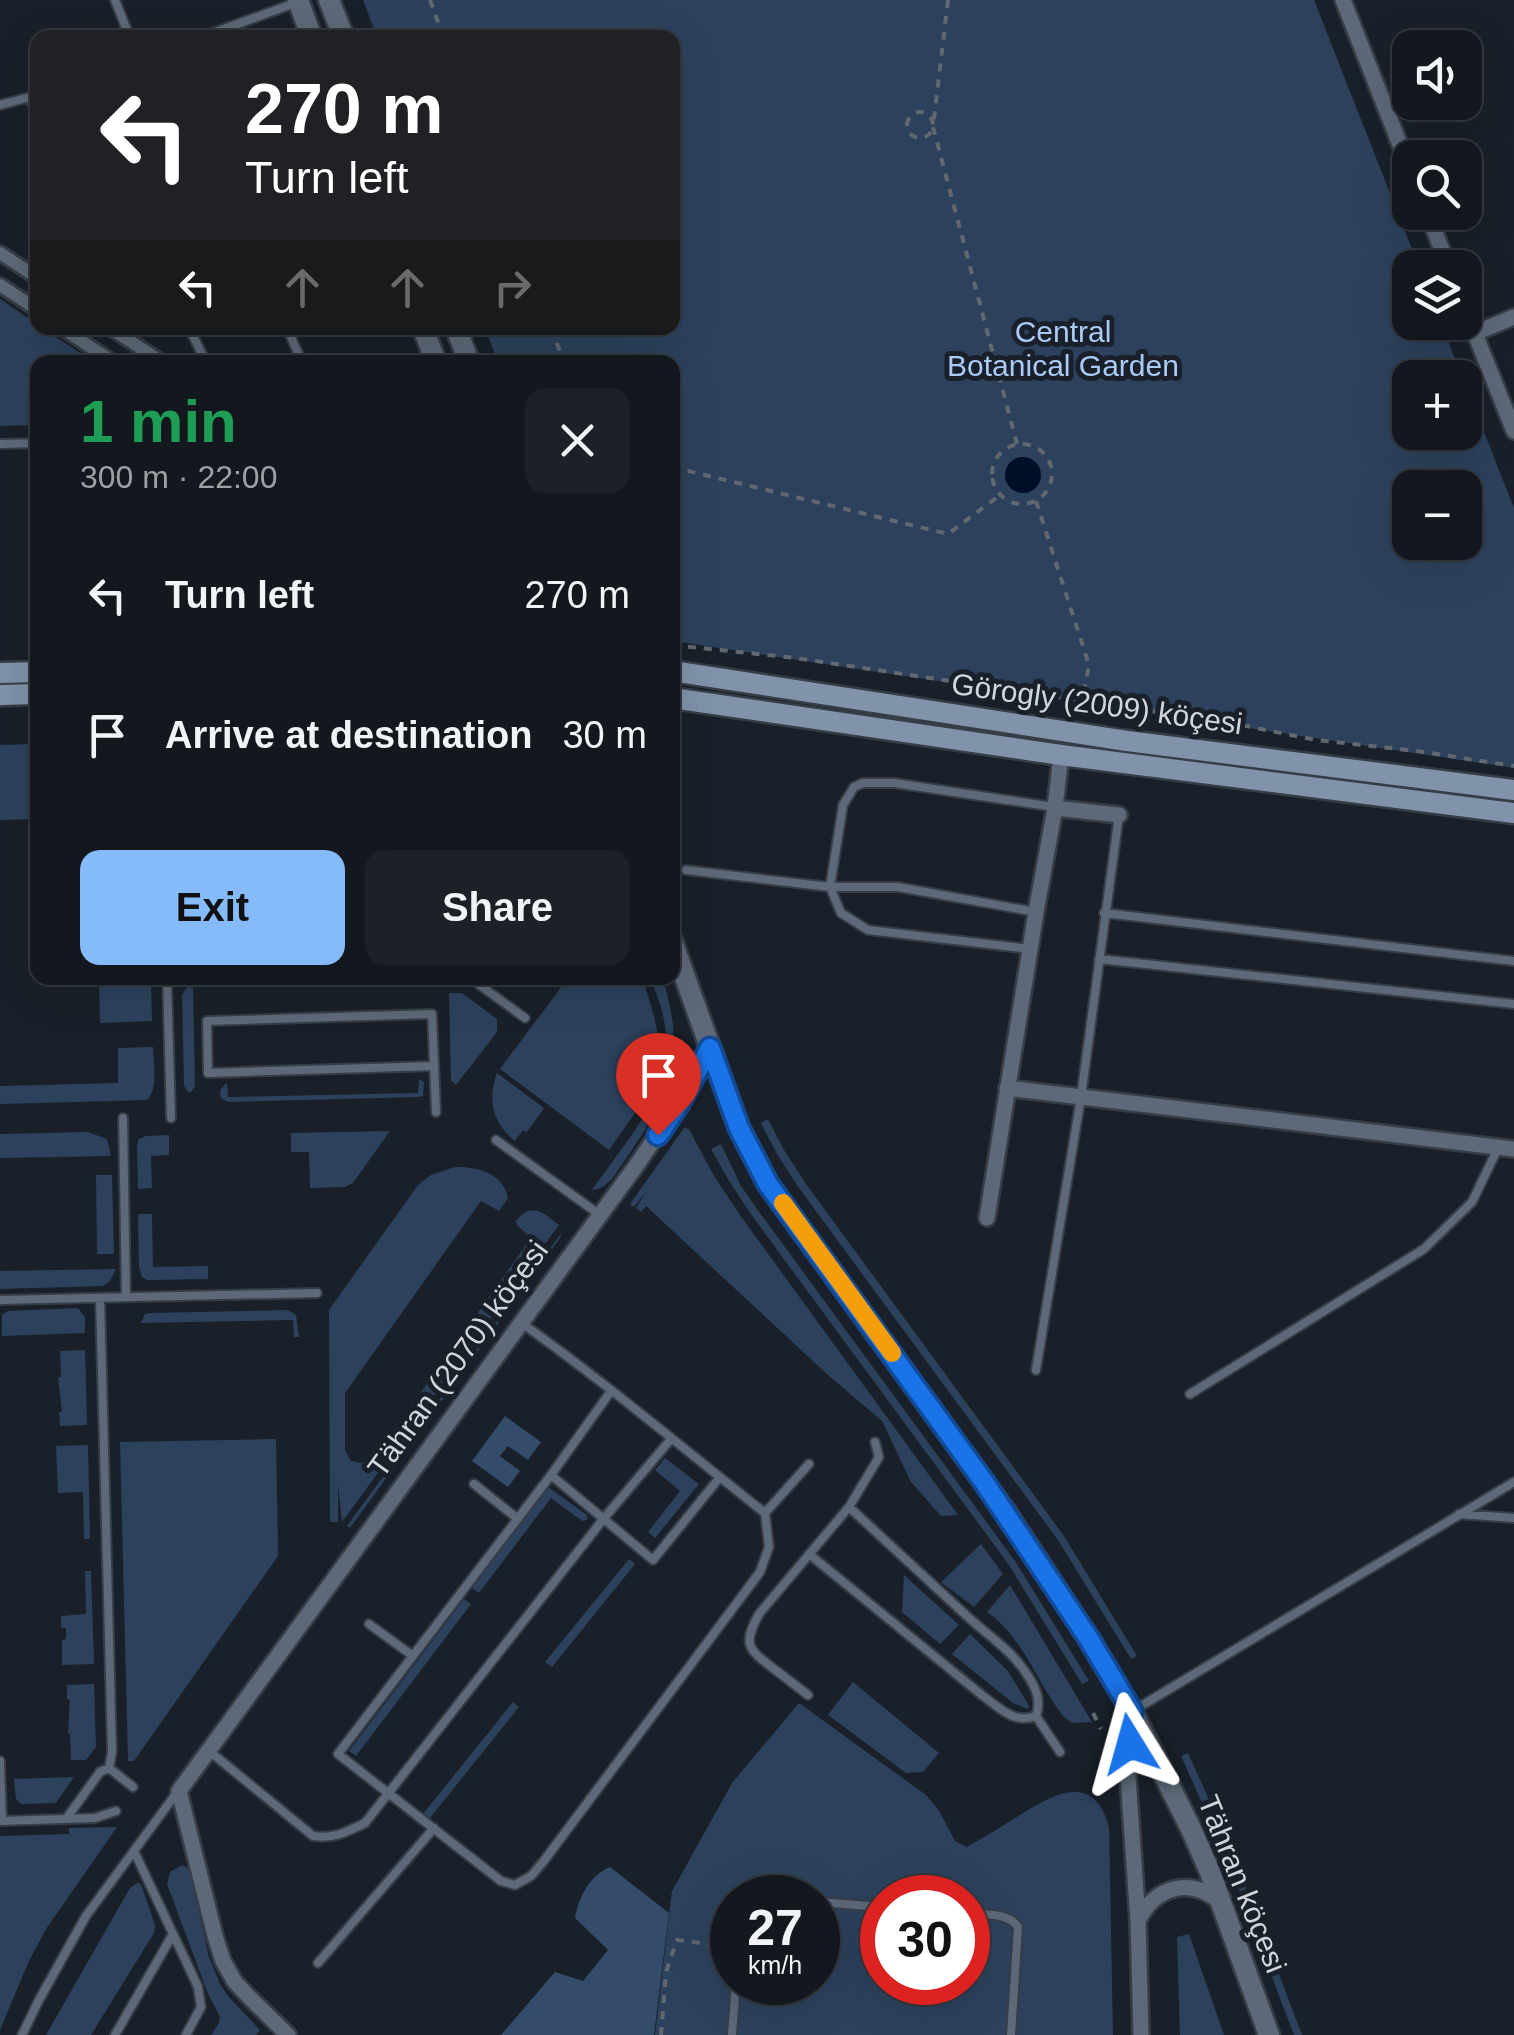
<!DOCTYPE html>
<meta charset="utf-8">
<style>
:root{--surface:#13181f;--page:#1c2128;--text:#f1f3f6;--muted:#9da0a4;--line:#32373d;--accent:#86bbfb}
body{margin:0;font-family:Arial,sans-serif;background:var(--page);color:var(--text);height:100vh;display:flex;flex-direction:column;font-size:38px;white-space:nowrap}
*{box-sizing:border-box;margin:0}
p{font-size:32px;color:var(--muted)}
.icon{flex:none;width:55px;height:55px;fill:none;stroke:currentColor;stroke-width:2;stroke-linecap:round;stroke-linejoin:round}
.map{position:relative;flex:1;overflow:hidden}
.sheet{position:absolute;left:30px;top:355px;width:650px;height:630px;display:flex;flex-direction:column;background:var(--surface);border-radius:20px;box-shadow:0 10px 40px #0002,0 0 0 2px var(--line)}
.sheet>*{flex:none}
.top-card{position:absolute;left:30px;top:30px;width:650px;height:305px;border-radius:20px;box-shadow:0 10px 40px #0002,0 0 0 2px var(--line);background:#202124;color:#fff;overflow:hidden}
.buttons{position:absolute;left:1392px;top:30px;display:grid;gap:20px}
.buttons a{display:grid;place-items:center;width:90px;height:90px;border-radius:20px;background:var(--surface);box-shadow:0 10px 40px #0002,0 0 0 2px var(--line);font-size:50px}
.speed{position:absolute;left:710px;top:1875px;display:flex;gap:20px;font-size:50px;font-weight:700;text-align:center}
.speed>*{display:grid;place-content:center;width:130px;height:130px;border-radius:50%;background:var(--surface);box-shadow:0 10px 40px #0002,0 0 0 2px var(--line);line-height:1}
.speed small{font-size:25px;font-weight:400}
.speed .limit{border:15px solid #d22;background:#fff;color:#111}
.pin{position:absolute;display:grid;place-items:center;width:85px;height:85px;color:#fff;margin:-102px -42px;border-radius:50% 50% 50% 0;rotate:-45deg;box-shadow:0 0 10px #0007}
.pin .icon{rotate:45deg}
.me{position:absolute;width:110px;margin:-55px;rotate:352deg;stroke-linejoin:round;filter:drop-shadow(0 0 8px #0008)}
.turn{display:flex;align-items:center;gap:35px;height:210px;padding:0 50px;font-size:45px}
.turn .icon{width:130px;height:130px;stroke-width:2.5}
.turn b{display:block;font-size:70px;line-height:85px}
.lanes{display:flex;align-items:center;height:95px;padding:0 50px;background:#0003;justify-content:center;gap:50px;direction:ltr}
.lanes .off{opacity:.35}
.round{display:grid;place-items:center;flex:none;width:105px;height:105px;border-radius:20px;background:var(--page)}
.overview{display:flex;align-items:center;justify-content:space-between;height:170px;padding:0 50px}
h1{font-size:60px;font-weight:800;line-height:75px;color:#1e9e55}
.action{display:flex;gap:20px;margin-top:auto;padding:20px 50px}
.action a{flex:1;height:115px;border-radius:20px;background:var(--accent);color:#111;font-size:40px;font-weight:800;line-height:115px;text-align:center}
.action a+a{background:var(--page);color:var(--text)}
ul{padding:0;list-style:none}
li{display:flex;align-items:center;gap:30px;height:140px;padding:0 50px}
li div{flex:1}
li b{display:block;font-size:38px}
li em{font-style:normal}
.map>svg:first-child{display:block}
</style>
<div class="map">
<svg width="1514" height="2035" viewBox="0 0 1514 2035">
<rect width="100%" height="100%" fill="#192029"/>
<path fill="#2c425c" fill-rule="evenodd" d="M363,0H1314L1419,267L1410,268V322L1441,323L1462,377L1410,378V432H1465V384L1514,508V768L673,641L672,362H498L485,328H672V38L377,37ZM1410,488H1465V542H1410Z
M0,299L37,324L38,328H42L94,362H38L37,425L0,426Z
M37,744V819L0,820V745Z
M106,978H151L152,1021L100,1023L99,980Z
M568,978H642C673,1066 661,1077 609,1150L500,1069Z
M650,978H662C688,1054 669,1097 625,1160C615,1174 609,1188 592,1190C630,1135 679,1087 663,1015C660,1002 655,990 650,978Z
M193,985L195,1086L191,1092H188L184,1086L182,995L186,988Z
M449,993H462L497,1019V1032L456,1085L451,1080Z
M153,1047C153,1064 159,1087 147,1100L0,1104V1086L118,1083V1048Z
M497,1073L544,1108L527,1132L523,1130L515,1141C493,1124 487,1100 497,1073Z
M419,1079L424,1082L423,1096L418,1097L228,1102L222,1099C218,1092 221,1087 227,1083L228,1097L418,1093Z
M768,1119L784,1150L806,1184L1064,1536L1137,1656L1131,1659L1058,1540L799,1188L777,1154L761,1123Z
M684,1128L689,1129L714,1176L742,1218L958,1515L941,1516L911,1482L882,1421L828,1375L646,1206L641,1212L636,1208L647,1191L634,1207L630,1204Z
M390,1131L353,1183L345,1187L310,1188L309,1152H291V1133Z
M88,1132L107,1139L111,1156L0,1158V1134Z
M169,1135V1155L151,1156L152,1188L138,1189L137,1145L139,1139L146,1136Z
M721,1144L741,1186L757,1209L1015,1561L1089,1681L1082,1684L1009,1565L750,1213L728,1179L711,1149Z
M455,1167C477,1166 504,1174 508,1198L499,1211L481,1201L345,1393V1450L351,1461L362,1463L379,1451L531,1238L517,1225L516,1221C532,1201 543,1213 559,1225L342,1522L338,1485V1522H330L329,1310L418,1185L431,1175Z
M96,1175H112L114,1254H97Z
M138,1214H152L153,1267L208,1266V1279L147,1280L142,1277L139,1267Z
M562,1232L560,1238L350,1528L347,1526Z
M116,1269L110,1281L103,1286L0,1289V1271Z
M78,1308L85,1317V1333L2,1336V1315L8,1311Z
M288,1310L296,1315L299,1337H294L293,1320L141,1323L145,1314L151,1313Z
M85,1350L87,1425L60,1426L59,1412H62L58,1378L61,1377L60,1351Z
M276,1439L278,1556L134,1761H128L120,1442Z
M88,1445L90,1539H84L83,1492L58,1493L56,1446Z
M665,1458L699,1484L655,1538L648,1532L680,1491L655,1470Z
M548,1487L587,1515V1520L582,1521L551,1498L479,1593L472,1588Z
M981,1544L1003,1574L974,1607L941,1582Z
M629,1559L635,1564L552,1667L545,1662Z
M85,1571H91L94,1664L62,1665V1640L66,1639V1628H61V1616L86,1614Z
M904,1575L959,1625L940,1644L902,1612Z
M1010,1585L1092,1722L1072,1723L1063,1716C1036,1682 1024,1638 987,1612Z
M464,1599L471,1604L356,1756L349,1751Z
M970,1634L1008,1671L1029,1706L1028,1709L1013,1703L952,1654Z
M853,1682L939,1753L923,1772L906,1773L828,1715Z
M94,1684L96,1747L86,1760H71L70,1734L68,1733L70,1700L67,1699V1685Z
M513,1702L519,1707L430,1818L423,1814Z
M799,1703L926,1795L938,1809L955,1841L967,1847C983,1838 999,1828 1015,1818C1049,1797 1093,1768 1109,1827L1113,2035H655L672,1891L732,1783ZM732,1898H818V1982H732ZM882,1898H968V1982H882Z
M1188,1753L1233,1853L1302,2035H1294L1226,1856L1181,1756Z
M74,1777L56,1803L21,1804L16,1799L14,1779Z
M117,1827L46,1929L29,1961L0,2030V1836L69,1834V1828Z
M182,1865L188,1868L191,1875L209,1957L220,1984L228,1996L260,2030L256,2035H211L219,2023L220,2017L208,1994L167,1884L170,1872Z
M137,1883L141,1884L155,1925L154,1933L91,2035H46L130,1888Z
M1189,1934L1224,2035H1180L1177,1937Z"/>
<path fill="#324c6a" d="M505,1416L541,1442L528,1460L508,1446L500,1456L520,1471L508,1487L472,1461Z
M610,1867L669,1913L654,2035H501L555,1972L583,1981L608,1950L575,1918C579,1897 589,1876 610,1867Z"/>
<path fill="#000e28" d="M1005 475a18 18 0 1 1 36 0a18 18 0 1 1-36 0Z"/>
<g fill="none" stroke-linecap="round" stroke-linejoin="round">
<defs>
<path id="service" d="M115,0L130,38
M199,38L298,2
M30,98L38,116
M0,105L38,95
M189,328L205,360L204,362
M287,328L302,362
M0,444L38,443
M686,870L830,887H898L1036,912
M1104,913L1514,961
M1030,949L868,930L841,913L830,887L843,805L854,787L863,783H894L1054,807
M1099,959L1514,1004
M167,978L171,1118
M470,978L525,1018
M434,1066L208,1073L207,1021L432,1014L436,1112
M123,1118L126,1297
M496,1140L600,1215
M100,1298L112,1752L109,1768
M0,1300L317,1293
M523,1324C606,1383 685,1450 765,1513L769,1547L760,1572L543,1862L531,1876L515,1885L501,1881L338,1754L551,1475L611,1391
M1036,1370L1081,1097L1119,815
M1190,1394L1424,1249L1472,1202L1498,1148
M551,1475L653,1560L720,1477
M474,1484L518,1519
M765,1513L809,1464
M1459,1514L1514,1518
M809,1554L983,1696C1001,1709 1014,1724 1036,1716C1042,1700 1035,1686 1026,1673C1011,1650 989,1636 969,1618C929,1581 889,1544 849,1507
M369,1624L413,1656
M808,1695C796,1686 785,1677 774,1669C748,1649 742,1645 759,1614L849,1507L879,1457L875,1442
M1136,1709L1514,1482
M1036,1716L1060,1752
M208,1750L313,1836C334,1839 347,1832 365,1823L605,1517L671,1439
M0,1761L2,1821
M66,1819L100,1772L109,1768L133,1787
M0,1821L95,1818L116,1811
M134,1851L198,1987L201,2007L186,2035
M818,1902L882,1907
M968,1914C984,1915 1008,1912 1018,1927L1011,2035
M318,1963L434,1828
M22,2035L39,2000L86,1916L178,1791
M115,2035L173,1934
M732,2035L736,1982"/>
<path id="pedestrian" d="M0,253L38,278
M0,285L38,310
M62,328L113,362
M110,328L162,362"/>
<path id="minor" d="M1343,0L1410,170
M1427,212L1449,268
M1465,309L1514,431
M1475,333L1514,317
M1055,808L1119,815
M1007,1088L1514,1149
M987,1218L1036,912L1055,808L1061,755
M1132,1711L1128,1777L1138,1921L1141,2035
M1138,1921C1155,1887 1189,1876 1220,1902
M288,2035L248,1996L235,1982L223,1961L215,1936L179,1791L636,1166L679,1103L710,1048"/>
<path id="tertiary" d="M298,0L312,38
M329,0L344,38
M423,328L436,362
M456,328L469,362
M672,941L739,1128L768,1184L1007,1514L1089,1639L1132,1711L1191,1829L1210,1872L1269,2035"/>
<path id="secondary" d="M672,671L1127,741L1514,790
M0,673L38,672
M0,695L38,694
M672,698L1061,755L1514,813"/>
</defs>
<use href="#service" stroke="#363d46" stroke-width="12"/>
<use href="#pedestrian" stroke="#363d46" stroke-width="18"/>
<use href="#minor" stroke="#363d46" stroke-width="20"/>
<use href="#tertiary" stroke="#363d46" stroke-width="25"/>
<use href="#secondary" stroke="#363d46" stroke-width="25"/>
<path stroke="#626870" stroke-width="4" stroke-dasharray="8 8" stroke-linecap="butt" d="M430,0L444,38
M948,0L933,127L1017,444
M907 125a13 13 0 1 1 26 0a13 13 0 1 1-26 0Z
M551,328L564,362
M992 474a30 30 0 1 1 60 0a30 30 0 1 1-60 0Z
M672,467L948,534L1000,495
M1036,501L1089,665L1080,713
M672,645L796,658L1231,723L1316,740L1417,751L1514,766
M1093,1713L1101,1729
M661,2035L666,1972L677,1940L732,1947"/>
<use href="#service" stroke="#5d6978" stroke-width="8"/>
<use href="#pedestrian" stroke="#5d6978" stroke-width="12"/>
<use href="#minor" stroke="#5d6978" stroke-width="15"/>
<use href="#tertiary" stroke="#5d6978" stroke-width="20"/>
<use href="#secondary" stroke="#8093aa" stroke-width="20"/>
</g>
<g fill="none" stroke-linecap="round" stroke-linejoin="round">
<defs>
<path id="route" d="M658,1135L679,1104L710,1048L739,1128L768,1184L984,1482L1089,1639L1132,1711L1130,1744"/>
</defs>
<use href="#route" stroke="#114b97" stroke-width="25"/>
<use href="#route" stroke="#1a73e8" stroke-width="18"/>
<path stroke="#f59e0b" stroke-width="18" d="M783,1203L892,1353"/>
</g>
<g text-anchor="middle" stroke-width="10" stroke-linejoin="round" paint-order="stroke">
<g font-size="30" fill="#a8cbf7" stroke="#192029">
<text x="1063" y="342">Central<tspan x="1063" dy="34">Botanical Garden</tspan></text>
</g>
<g font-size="30" fill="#d1d6dc" stroke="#192029">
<text transform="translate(1097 704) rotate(8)" y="10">Görogly (2009) köçesi</text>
<text transform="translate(458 1359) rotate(-54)" y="10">Tähran (2070) köçesi</text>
<text transform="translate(1242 1884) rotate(68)" y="10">Tähran köçesi</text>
</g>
</g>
</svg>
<div class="buttons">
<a><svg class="icon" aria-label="sound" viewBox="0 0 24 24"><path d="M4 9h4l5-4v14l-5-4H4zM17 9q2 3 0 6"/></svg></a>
<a><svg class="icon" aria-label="search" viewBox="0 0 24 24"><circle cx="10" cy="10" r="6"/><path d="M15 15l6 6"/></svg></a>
<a><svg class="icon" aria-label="layers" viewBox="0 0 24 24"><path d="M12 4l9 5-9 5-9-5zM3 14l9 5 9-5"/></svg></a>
<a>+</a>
<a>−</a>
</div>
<div class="speed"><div>27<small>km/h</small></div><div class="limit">30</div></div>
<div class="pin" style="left:658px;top:1135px;background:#d93025"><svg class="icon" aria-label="arrive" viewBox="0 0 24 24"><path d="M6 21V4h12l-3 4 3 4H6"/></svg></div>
<svg class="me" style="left:1130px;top:1744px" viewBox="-20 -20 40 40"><path d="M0-17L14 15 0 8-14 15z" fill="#1a73e8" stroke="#fff" stroke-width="4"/></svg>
<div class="top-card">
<div class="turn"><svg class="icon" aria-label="left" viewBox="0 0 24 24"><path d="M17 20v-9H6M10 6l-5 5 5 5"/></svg><div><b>270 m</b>Turn left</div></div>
<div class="lanes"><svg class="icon" aria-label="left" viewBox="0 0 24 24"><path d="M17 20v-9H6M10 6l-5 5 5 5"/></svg><svg class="icon off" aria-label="ahead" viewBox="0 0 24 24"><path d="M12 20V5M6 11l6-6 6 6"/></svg><svg class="icon off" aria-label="ahead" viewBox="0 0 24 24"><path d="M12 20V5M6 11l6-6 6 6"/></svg><svg class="icon off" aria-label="right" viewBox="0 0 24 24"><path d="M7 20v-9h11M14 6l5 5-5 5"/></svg></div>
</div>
<section class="sheet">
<div class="overview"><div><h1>1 min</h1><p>300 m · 22:00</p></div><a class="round"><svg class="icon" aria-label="close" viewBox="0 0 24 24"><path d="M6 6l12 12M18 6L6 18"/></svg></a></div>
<ul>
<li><svg class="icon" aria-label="left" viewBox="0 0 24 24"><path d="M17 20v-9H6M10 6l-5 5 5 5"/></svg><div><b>Turn left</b></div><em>270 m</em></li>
<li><svg class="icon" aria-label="arrive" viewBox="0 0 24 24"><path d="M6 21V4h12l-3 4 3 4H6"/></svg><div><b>Arrive at destination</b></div><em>30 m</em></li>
</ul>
<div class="action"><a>Exit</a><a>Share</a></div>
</section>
</div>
